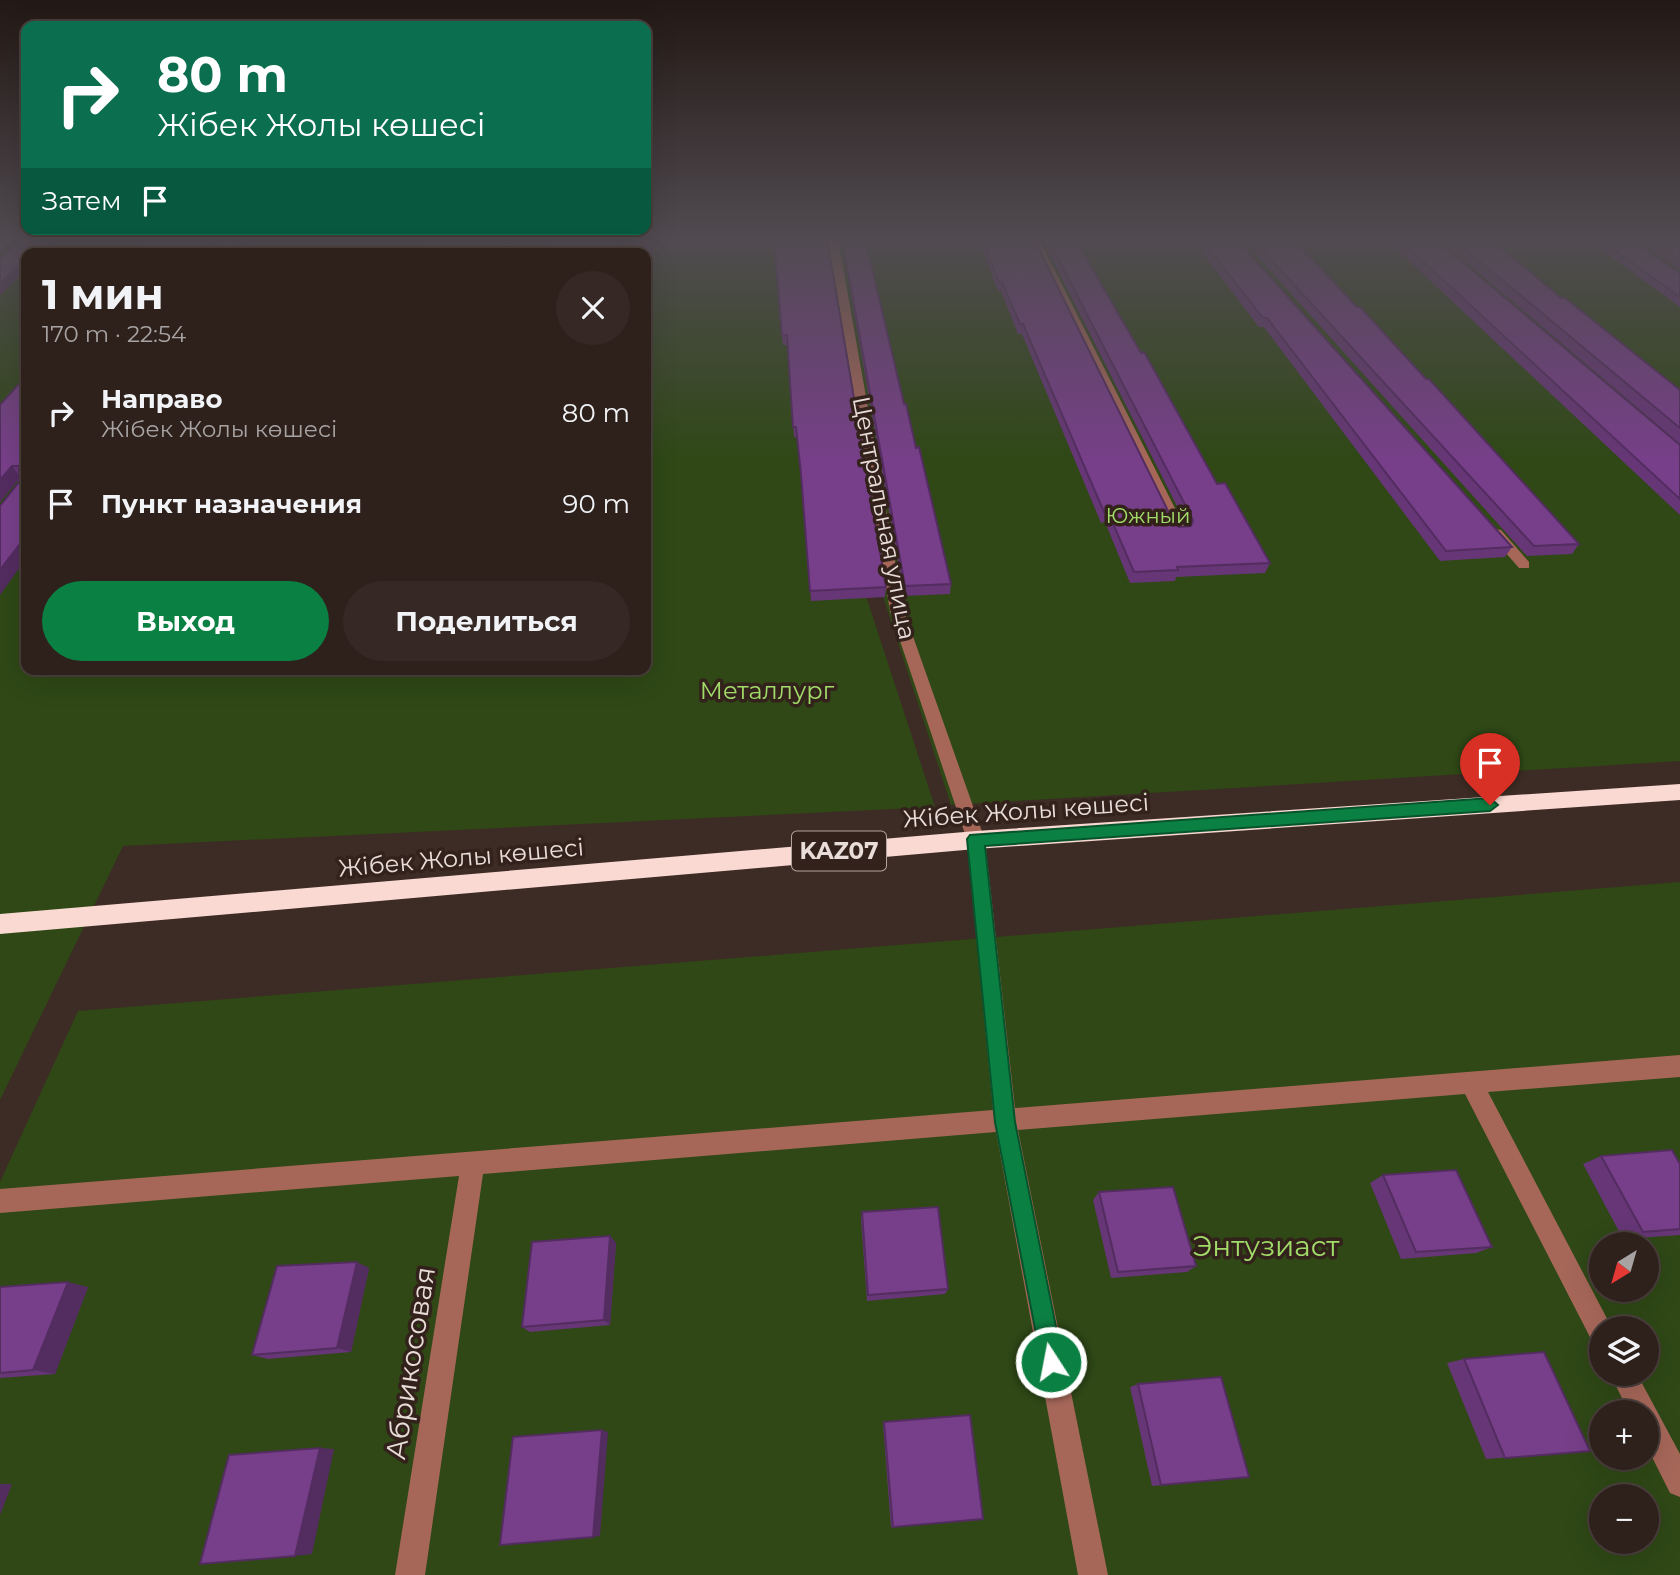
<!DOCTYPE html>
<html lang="ru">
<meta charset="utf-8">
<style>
:root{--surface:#2e211c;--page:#362925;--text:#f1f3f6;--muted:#a7a3a3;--line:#493e3b;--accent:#0b8043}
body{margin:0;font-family:Montserrat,sans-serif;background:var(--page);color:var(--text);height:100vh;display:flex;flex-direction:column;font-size:26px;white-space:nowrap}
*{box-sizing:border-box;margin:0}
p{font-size:23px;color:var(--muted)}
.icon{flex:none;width:38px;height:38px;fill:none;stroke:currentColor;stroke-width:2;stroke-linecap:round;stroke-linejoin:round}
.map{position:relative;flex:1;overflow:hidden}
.drawer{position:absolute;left:21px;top:248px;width:630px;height:427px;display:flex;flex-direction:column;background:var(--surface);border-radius:14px;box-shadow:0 7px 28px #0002,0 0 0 2px var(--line)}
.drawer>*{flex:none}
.hud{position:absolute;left:21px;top:21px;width:630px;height:214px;border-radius:14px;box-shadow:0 7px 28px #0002,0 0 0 2px var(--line);background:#0b6e4f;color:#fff;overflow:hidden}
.needle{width:46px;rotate:217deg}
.tools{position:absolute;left:1589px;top:1232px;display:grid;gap:14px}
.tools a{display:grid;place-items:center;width:70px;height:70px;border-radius:50%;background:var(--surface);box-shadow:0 7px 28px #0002,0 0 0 2px var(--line);font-size:35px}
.pin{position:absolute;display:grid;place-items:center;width:60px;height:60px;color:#fff;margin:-72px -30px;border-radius:50% 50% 50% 0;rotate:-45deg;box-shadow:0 0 7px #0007}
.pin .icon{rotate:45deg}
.me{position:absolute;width:77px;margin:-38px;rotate:349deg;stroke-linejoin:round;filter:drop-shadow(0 0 5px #0008)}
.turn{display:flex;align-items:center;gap:24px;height:147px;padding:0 21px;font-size:32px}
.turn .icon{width:91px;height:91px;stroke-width:2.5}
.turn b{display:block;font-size:49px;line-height:60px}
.then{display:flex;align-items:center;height:66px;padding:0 21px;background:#0003;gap:14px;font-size:26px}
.round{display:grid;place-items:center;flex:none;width:74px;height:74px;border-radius:37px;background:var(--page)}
.headline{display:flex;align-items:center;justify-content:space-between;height:119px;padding:0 21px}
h1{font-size:42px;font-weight:700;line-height:52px}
.cta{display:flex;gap:14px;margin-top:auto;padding:14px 21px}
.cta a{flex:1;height:80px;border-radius:42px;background:var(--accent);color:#fff;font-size:28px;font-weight:700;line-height:80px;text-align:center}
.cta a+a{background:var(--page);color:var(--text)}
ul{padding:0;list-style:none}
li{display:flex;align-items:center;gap:21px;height:91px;padding:0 21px}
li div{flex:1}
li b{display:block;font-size:26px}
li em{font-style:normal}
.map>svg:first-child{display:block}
</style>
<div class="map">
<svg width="1680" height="1575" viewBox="0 0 1680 1575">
<rect width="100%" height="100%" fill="#3d2c25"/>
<path fill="#2f4816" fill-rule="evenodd" d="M0,239H796L830,486L935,807L123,846L0,1100ZM26,254H646V670H26Z
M814,239H1680V761L951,805L865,541Z
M1680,882V1575H0V1182L78,1011ZM1601,1244H1647V1290H1601ZM1601,1328H1647V1374H1601ZM1601,1412H1647V1458H1601ZM1601,1496H1647V1542H1601Z"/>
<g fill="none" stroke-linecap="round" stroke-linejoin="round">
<path fill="#a66759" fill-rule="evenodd" d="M428,239H437L431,254H421Z
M625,239H635L632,254H622Z
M828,239H838L904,611L985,840L1015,1108L1680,1055V1077L1488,1092L1612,1328H1601V1345L1592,1341L1465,1094L1018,1130L1108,1575H1078L996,1132L483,1174L425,1575H395L459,1176L0,1213V1189L993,1110L967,840L890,611Z
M1030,239H1039L1187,532L1185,535H1175L1173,532Z
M1496,529L1501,530L1529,562V568H1519L1491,536L1489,533Z
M1610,1374H1637L1680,1454V1497L1670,1493L1647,1447V1412H1629Z"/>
<path fill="#f9d9d1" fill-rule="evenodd" d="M1680,784V800L976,849L0,934V914L976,831Z"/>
</g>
<path fill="#663676" d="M774,239L886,587L885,597L811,601L802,485L797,437H794L788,345H783Z
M841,239H865L904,404L951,584L950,594L904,596Z
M978,239H1034L1174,523L1179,527L1187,526L1042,239H1075L1217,484L1270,563L1265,573L1176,577L1175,581L1130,583L1105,522L1101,523L1022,334H1018L1001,291H998Z
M1192,239H1236L1512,547L1505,557L1440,561L1264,327H1259Z
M1242,239H1293L1426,379L1579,544L1572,554L1527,556Z
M1386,239H1435L1680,445V515Z
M1439,239H1491L1561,298L1680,390V444Z
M1587,239H1629L1680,273V307Z
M1636,239H1680V270Z
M26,376V559L19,479L0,502Z
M1601,1156L1680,1164V1235L1623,1239L1583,1164Z
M1383,1175L1492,1247L1476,1253L1401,1259L1370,1183Z
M1099,1192L1196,1266L1187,1272L1111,1278L1093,1200Z
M862,1212L948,1289L945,1294L867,1301L861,1220Z
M610,1236L616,1243L610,1325L530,1332L522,1327Z
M369,1268L351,1352L268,1359L252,1355Z
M0,1287H88L55,1374L0,1378Z
M1464,1359L1590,1451L1486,1459L1447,1363Z
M1138,1384L1249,1477L1152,1486L1130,1387Z
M884,1422L893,1527H891L883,1425Z"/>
<path fill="#532c60" d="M4,239H15L0,253V243Z
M47,239H58L43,254H32Z
M206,239H219L209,252L204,246V242Z
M241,239H253L243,254H231Z
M620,239H623L620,254L618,246Z
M651,239H654L646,298V278Z
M26,259V270L0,295V284Z
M12,466L20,477L0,502V480Z
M26,536V559L0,595V570Z
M610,1236L616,1243L610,1325L604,1320Z
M357,1262L369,1268L351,1352L337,1348Z
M68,1282L88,1287L55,1374L33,1370Z
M602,1430L608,1432L600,1536L593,1537Z
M320,1448L334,1449L312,1554L295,1556Z
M0,1484H12L0,1515Z"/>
<path fill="#773f89" stroke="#532c60" stroke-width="2" d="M21,239H47L32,254H26V259L0,284V258Z
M145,239H206L204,242V246H218L222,239H241L231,254H136L143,246H139Z
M553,239H620L618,246L632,247L633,239H651L646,278V254H549Z
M774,239H827L886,587L810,591L801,474L796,427H793L787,335L782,336Z
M842,239H865L904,404H906L916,448L919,447L951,584L905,586Z
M982,239H1034L1174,523L1179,527L1191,526L1193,520L1048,239H1075L1141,353L1144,352L1217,484L1225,483L1270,563L1177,567L1178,570L1134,572L1108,512H1104L1023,324H1020L1002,282H999Z
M1201,239H1236L1512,547L1446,551L1267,318H1263Z
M1252,239H1293L1357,307H1360L1426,379H1429L1579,544L1534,546Z
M1399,239H1435L1680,445V499Z
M1453,239H1491L1561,298H1565L1680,390V428Z
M1599,239H1629L1680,273V297Z
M1649,239H1680V261Z
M26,376V536L0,570V506L19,482V466H12L0,480V405Z
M1672,1150L1680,1164V1229L1643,1232L1601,1156Z
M1456,1170L1492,1247L1416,1252L1383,1175Z
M1173,1187L1196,1266L1118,1272L1099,1192Z
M938,1207L948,1289L868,1295L862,1212Z
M610,1236L604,1320L522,1327L532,1242Z
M357,1262L337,1348L252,1355L277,1266Z
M68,1282L33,1370L0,1373V1287Z
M1544,1352L1590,1451L1505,1458L1464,1359Z
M1221,1377L1249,1477L1161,1485L1138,1384Z
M970,1415L983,1519L893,1527L884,1422Z
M602,1430L593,1537L500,1545L513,1437Z
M320,1448L295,1556L200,1564L229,1455Z"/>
<linearGradient id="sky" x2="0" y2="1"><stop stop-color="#221814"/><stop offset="0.52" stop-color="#514b51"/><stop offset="1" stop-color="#514b51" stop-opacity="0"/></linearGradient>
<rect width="1680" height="460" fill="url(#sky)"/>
<path fill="#0b8043" stroke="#07532c" stroke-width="2" d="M1490,798L1498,805L1490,811L985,846L1015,1122L1063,1362L1060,1370L1051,1374L1043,1370L995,1122L967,839L970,835Z"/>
<g text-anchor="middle" stroke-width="7" stroke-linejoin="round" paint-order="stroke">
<g font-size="21" fill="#a1dc69" stroke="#33221b">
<text x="1148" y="523">Южный</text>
</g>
<rect fill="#33221b" stroke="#b2a5a0" stroke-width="2" x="792" y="831.5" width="94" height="39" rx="5"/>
<g font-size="23" font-weight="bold" fill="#e9ddd9">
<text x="839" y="859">KAZ07</text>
</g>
<g font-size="24" fill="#e9ddd9" stroke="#33221b">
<text transform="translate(884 518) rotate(79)" y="8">Центральная улица</text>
<text transform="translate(1026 811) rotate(-4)" y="8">Жібек Жолы көшесі</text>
<text transform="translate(461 858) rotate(-5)" y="8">Жібек Жолы көшесі</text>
</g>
<g font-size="24" fill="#a1dc69" stroke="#33221b">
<text x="767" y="699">Металлург</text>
</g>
<g font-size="28" fill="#a1dc69" stroke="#33221b">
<text x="1266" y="1256">Энтузиаст</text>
</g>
<g font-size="28" fill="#e9ddd9" stroke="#33221b">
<text transform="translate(410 1363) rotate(-81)" y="10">Абрикосовая</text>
</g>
</g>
</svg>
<div class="tools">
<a><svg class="needle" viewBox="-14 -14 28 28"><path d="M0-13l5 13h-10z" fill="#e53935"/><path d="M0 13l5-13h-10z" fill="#a7a3a3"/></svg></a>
<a><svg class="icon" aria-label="layers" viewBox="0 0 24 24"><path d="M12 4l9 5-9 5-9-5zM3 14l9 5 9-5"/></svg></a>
<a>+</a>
<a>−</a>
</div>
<div class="pin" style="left:1490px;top:805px;background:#d93025"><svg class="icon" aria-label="arrive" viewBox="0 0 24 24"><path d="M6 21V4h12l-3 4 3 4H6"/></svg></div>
<svg class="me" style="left:1051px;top:1362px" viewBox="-20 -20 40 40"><circle r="17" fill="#0b8043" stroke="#fff" stroke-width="3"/><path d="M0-11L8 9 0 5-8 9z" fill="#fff"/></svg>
<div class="hud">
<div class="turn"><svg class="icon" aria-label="right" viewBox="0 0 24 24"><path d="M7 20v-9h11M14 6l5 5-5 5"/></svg><div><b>80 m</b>Жібек Жолы көшесі</div></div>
<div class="then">Затем<svg class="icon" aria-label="arrive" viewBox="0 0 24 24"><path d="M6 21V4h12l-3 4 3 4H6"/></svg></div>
</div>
<section class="drawer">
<div class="headline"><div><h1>1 мин</h1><p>170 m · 22:54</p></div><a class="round"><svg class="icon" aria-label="close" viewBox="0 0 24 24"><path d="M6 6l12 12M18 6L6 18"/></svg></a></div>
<ul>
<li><svg class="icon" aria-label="right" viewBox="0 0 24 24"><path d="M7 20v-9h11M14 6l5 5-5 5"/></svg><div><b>Направо</b><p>Жібек Жолы көшесі</p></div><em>80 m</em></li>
<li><svg class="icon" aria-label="arrive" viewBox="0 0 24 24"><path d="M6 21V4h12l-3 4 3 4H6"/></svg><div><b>Пункт назначения</b></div><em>90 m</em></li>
</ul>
<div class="cta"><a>Выход</a><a>Поделиться</a></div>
</section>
</div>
